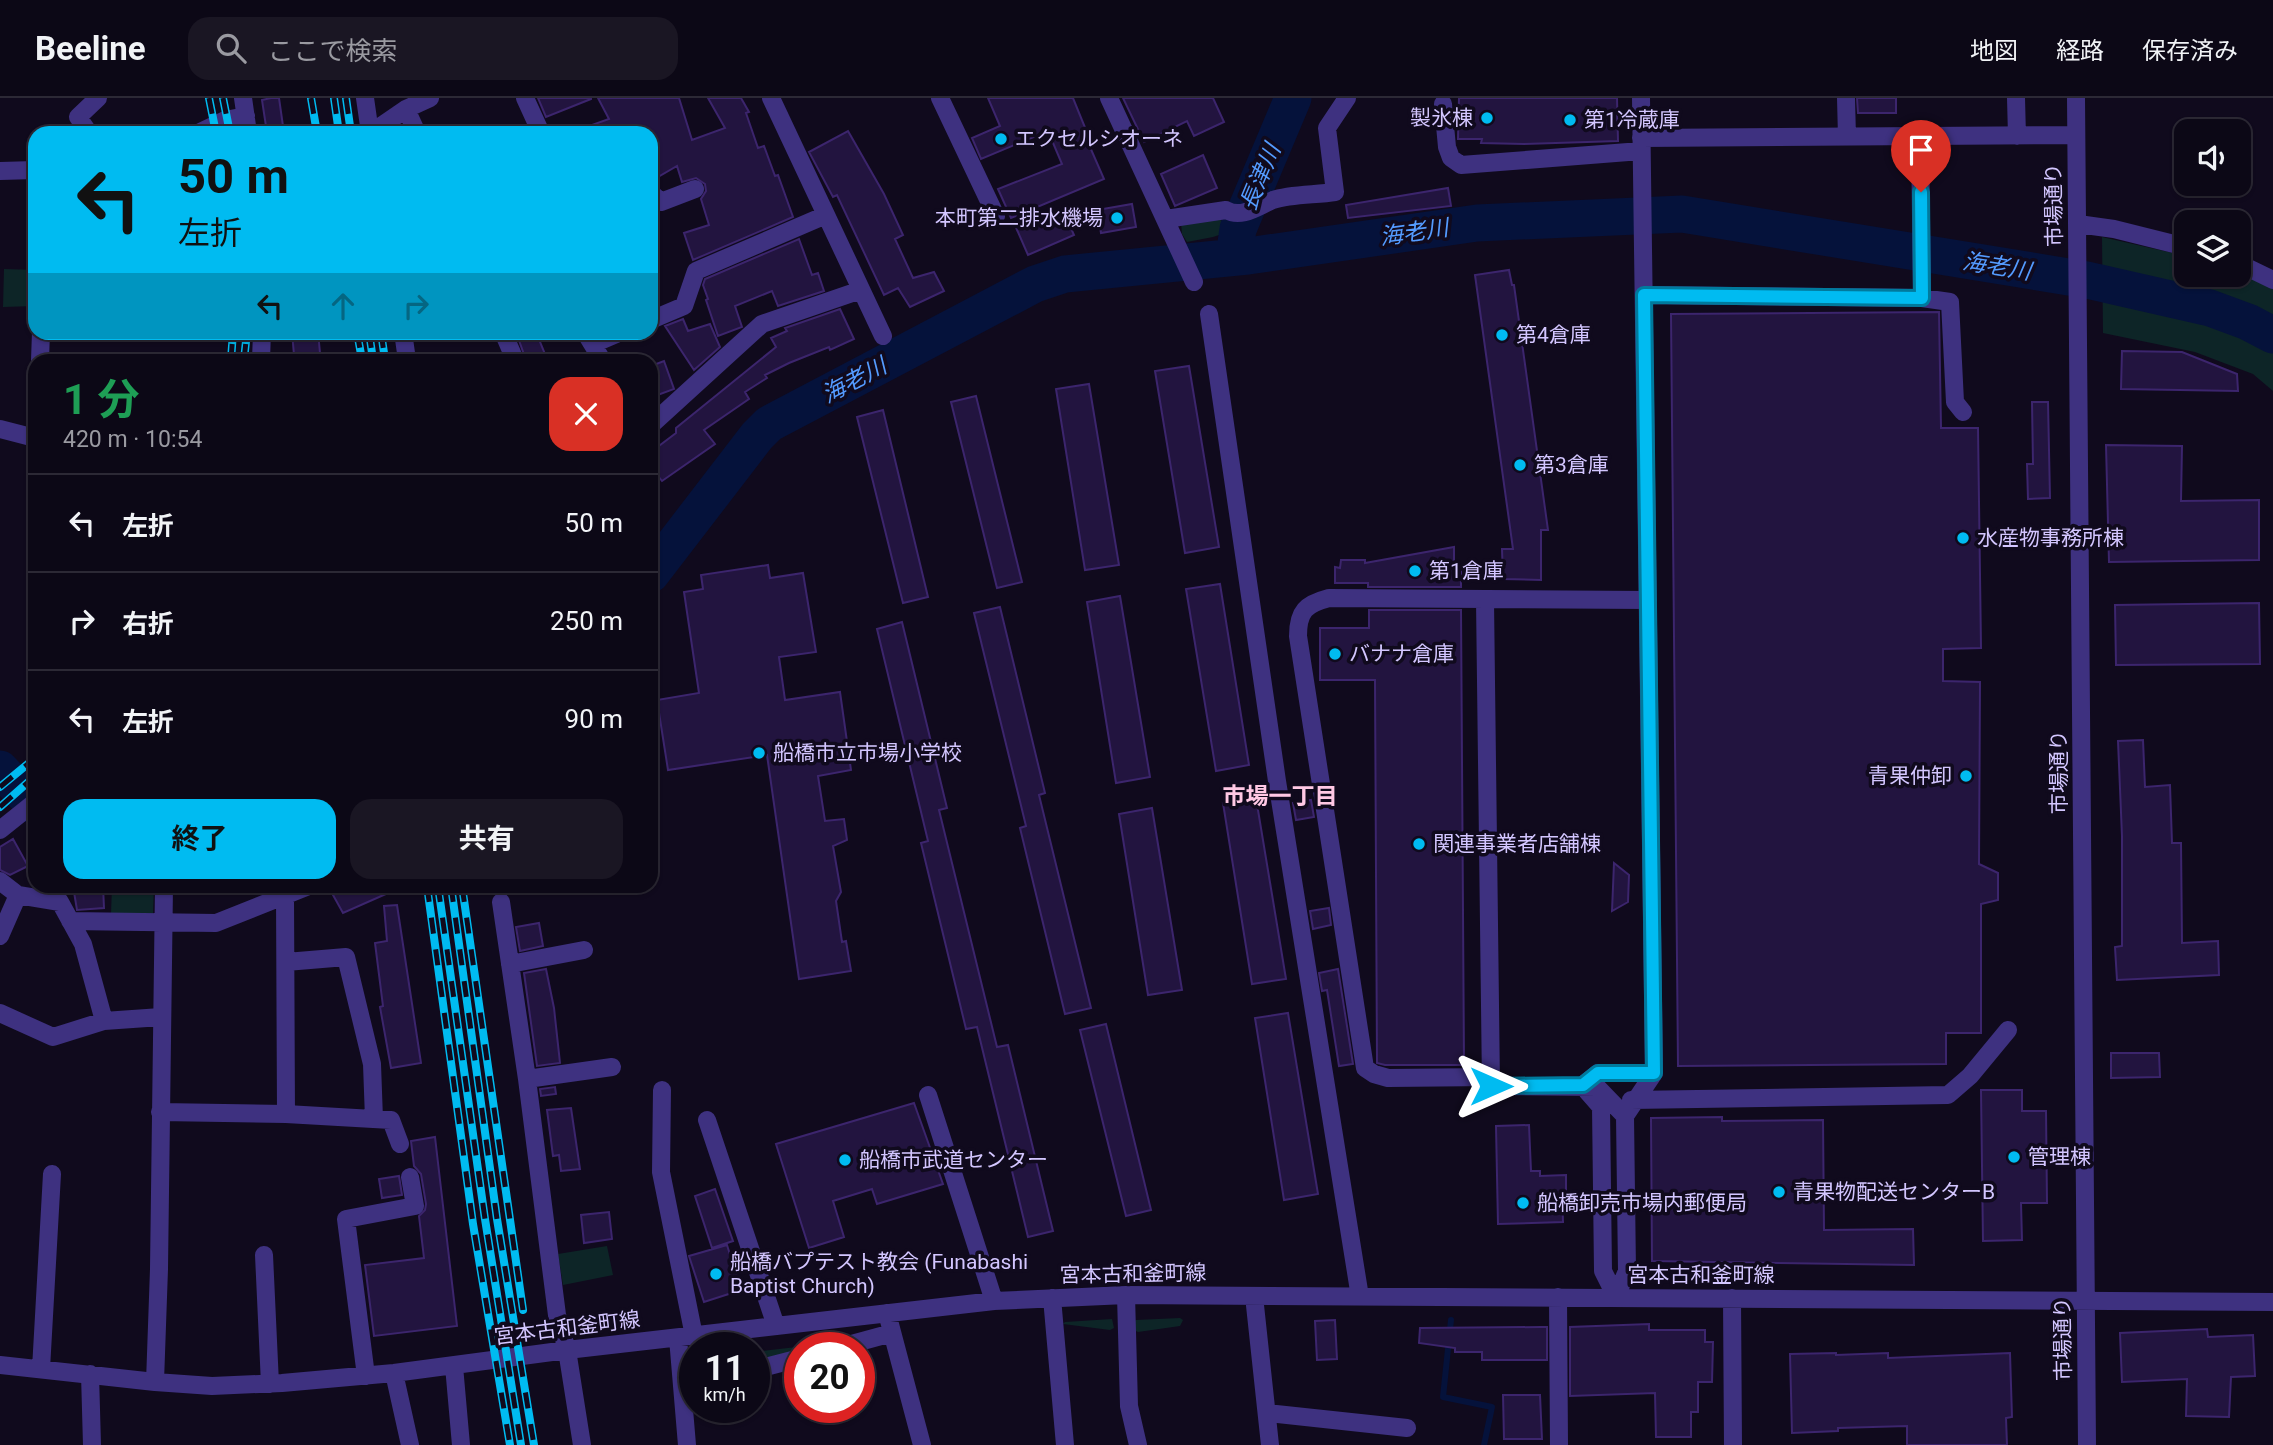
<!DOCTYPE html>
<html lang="ja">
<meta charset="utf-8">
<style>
:root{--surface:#0c0816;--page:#1a1623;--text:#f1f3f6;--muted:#9a9aa1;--line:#2c2935;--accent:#00bbf1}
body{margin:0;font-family:Roboto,"Noto Sans JP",sans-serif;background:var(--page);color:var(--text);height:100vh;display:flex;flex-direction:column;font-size:26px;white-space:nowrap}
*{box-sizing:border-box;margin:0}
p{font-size:23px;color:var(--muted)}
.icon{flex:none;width:38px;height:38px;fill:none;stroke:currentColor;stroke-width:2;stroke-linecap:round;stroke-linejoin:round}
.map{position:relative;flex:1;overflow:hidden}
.panel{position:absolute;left:28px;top:256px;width:630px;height:539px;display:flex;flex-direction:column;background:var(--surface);border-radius:21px;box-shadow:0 2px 5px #0004,0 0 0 2px var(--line)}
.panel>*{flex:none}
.guide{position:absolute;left:28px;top:28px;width:630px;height:214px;border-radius:21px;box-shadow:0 2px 5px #0004,0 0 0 2px var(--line);background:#00bbf1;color:#111;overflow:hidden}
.buttons{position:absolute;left:2174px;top:21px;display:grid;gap:14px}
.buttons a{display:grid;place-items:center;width:77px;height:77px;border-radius:14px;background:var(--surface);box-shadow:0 2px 5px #0004,0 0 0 2px var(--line);font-size:35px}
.speed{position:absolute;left:679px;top:1234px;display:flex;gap:14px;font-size:35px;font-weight:700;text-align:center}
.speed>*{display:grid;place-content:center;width:91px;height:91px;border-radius:50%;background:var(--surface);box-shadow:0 2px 5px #0004,0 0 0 2px var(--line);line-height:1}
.speed small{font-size:18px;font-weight:400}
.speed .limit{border:10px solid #d22;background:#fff;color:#111}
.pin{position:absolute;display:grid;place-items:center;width:60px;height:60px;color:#fff;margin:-72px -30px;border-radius:50% 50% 50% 0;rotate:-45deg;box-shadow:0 0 7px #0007}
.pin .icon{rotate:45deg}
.me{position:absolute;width:77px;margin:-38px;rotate:90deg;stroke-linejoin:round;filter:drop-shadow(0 0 5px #0008)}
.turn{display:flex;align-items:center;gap:24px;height:147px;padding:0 35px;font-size:32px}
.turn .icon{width:91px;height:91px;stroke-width:2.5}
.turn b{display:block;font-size:49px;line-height:60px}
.lanes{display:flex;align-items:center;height:66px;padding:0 35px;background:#0003;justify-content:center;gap:35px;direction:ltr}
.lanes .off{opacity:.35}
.round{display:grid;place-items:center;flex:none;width:74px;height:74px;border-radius:21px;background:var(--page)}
.headline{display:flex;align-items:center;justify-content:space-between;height:119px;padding:0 35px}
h1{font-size:42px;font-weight:700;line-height:52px;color:#1e9e55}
.action{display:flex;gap:14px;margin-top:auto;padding:14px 35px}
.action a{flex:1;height:80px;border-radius:21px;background:var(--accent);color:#111;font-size:28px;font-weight:700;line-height:80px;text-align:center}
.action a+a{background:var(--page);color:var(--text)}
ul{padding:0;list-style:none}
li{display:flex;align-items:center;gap:21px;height:98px;padding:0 35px;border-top:2px solid var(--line)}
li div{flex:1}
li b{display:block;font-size:26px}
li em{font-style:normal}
header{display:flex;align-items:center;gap:42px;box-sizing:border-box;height:98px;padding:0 35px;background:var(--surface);border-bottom:2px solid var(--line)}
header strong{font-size:33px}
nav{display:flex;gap:38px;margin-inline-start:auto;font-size:24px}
.search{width:490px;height:63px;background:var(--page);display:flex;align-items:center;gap:18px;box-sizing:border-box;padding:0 24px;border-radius:21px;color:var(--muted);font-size:26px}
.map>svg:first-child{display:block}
</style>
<header>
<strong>Beeline</strong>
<div class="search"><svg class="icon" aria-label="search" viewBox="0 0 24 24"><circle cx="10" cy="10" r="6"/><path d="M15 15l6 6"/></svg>ここで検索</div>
<nav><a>地図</a><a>経路</a><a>保存済み</a></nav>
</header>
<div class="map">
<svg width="2273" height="1347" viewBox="0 0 2273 1347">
<rect width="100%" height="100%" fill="#100a1d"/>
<path fill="#0d2527" d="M1215,119L1228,126L1225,135L1213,139L1187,144L1182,136L1181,124Z
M2102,139L2186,158V177H2238V174L2273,190V293L2253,276L2195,254L2103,235Z
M4,171L35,172V208L3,209Z
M112,788H154L153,816L111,815Z
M607,1148L613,1177L563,1187L558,1156Z
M1180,1220L1183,1222L1180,1228L1138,1234L1134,1232V1224L1136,1222Z
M1112,1221L1114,1230L1110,1232L1063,1226L1065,1224Z
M831,1245V1248L800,1250V1255L754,1265V1254Z"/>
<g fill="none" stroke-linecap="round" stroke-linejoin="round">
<path stroke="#05123b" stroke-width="6" d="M1451,1222L1443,1299L1492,1309L1484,1347"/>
<path stroke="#05123b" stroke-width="37" d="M1234,159L1238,131L1293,0
M651,476L757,338L769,326L1035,186L1065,176L1248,158L1477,125L1682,116L2087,182L2210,210L2248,224L2273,237
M0,671L35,708"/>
</g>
<path fill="#22143f" stroke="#3c256d" stroke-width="2" d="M271,0H279L284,35H267L262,2Z
M538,0H591V1L546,19Z
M598,0H679L692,42L725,30L708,0H741L749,14L746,15L758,50L764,48L775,78L778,77L793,119L693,162L684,135L709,127L701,101L706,93L705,86L696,80L682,84L677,68L651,83V35H576L575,33L609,21Z
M988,0H1073L1086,32L1083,33L1104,81L1011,120L998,91L1062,66L1048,33L981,61L972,40L1000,28Z
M1123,0H1213L1224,24L1194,38L1187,23L1144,44Z
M1459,0H1617L1618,43L1524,46L1481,45L1482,41H1458Z
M1857,0H1896V15H1858Z
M848,33L884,96L903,137L895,141L913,180L934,174L944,193L910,209L898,190L884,197L837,97L833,99L809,54Z
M1203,57L1217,90L1175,108L1161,76Z
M1448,90L1451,108L1348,120L1346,107Z
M1132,106L1136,129L1101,135L1097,112Z
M1065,117L1074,137L1028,157L1014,125Z
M799,141L812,177L818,175L824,193L778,208L772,193L735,208L742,229L718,238L706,202L708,201L703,187L705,181Z
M1509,172L1512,187H1514L1548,432H1541V482L1503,481L1502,451H1513L1475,177Z
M840,211L854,241L830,252L829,249L789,265L765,277L767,280L745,294L749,301L704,332L715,346L662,383L651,369V354L676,335V330L776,249L771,240L787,233L785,230Z
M1939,214L1941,330H1978L1981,550L1943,551V583L1980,584L1979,766L1998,775V802L1981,806V935H1946V966L1678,968L1671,216Z
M683,221L688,233L710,226L720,249L694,272L665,228Z
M292,234H318L320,255L294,257Z
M516,234H536L545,256L526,262Z
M2122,253L2182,254L2237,276L2238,293L2121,291Z
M664,263L674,291L655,298L651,288V268Z
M1189,268L1219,449L1185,455L1155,273Z
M1089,286L1119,467L1085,472L1056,291Z
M976,298L1022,484L997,490L951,304Z
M2032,304H2048L2050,400L2028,401L2027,366H2033Z
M883,312L928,499L903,505L857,319Z
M2106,347L2182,348L2181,403L2259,402V462L2109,464Z
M1454,449V473H1461V489H1368V485H1335V469L1340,470L1341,462H1365V465Z
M768,467L770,480L803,475L816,554L779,559L785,602L840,594L851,672L818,678L825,723L844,721L847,742L833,748L841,794L836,803L842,844L846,843L851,873L799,881L767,657L668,672L657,602L699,595L684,494L703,491L701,477Z
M1220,486L1249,667L1216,673L1186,491Z
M1120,498L1150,679L1116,685L1087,504Z
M2259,505L2260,566L2116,567L2115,507Z
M1000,509L1045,695L1039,697L1091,910L1065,916L1020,730L1026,728L974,515Z
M1369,512H1461L1464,967H1385L1377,965L1375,582H1320V530H1369Z
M902,524L947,710L939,712L997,949L1008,947L1053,1133L1028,1139L977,929L966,931L921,745L928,743L877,531Z
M2143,642L2145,689L2170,687L2172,745H2181L2182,845L2218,843L2219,877L2117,882L2115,849L2122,848V738L2118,643Z
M1256,700L1286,881L1252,886L1223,705Z
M1311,702L1314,719L1296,722L1293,705Z
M1152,710L1182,892L1148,897L1119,716Z
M13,741L28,768L10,777L0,772V749Z
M1614,765L1629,777L1628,804L1612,813Z
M73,788H103L104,810L77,812Z
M352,788H404L343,815L333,797Z
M397,807L421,965L391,970L380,909L383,908L375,845L387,843L384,808Z
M1329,810L1331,827L1313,831L1310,813Z
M539,825L543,848L520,853L516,829Z
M546,871L554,910L560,965L537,968L524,875Z
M1338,871L1353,966L1339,968L1327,892L1322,893L1319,875Z
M1288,915L1318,1096L1284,1102L1255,920Z
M1106,926L1151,1112L1126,1118L1080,932Z
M2111,955H2159L2160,979L2111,980Z
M555,989L556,996L541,998L540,991Z
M1981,992H2022V1013H2046L2047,1105H2021L2022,1142L1983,1143Z
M914,1005L943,1086L877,1106L872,1091L833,1103L844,1139L809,1150L776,1046Z
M571,1010L580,1071L561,1073L559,1057L553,1058L547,1012Z
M1722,1019V1023L1823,1022L1824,1132L1913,1131L1914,1167L1652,1163L1651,1020Z
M1529,1027L1531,1073H1540V1078L1566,1077V1095L1562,1094L1563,1124L1498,1126L1496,1028Z
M435,1039L457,1228L374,1238L365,1167L424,1160L419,1118L425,1112L426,1106L421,1076L414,1068L411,1043Z
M399,1078L402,1097L382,1100L379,1081Z
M715,1091L733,1143L712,1150L695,1098Z
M609,1114L612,1141L584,1145L581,1117Z
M727,1147L741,1192L704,1204L689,1158Z
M1335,1222L1337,1261L1317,1262L1315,1223Z
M1649,1226V1232H1705V1244H1713L1712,1284H1698V1314H1691V1339H1656L1655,1295L1570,1298V1229Z
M1541,1229H1547V1262H1482V1254H1455V1250L1419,1245L1420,1230Z
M2207,1231L2208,1239L2253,1237L2255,1278L2231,1279L2229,1319L2186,1318L2187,1281L2122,1284L2120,1235Z
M1836,1255V1257L1888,1255V1260L2010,1255L2012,1319L2006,1320L2007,1347H1907V1328L1838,1330V1333L1792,1335L1790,1256Z
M1503,1297H1540L1542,1341H1504Z"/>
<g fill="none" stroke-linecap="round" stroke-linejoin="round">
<path stroke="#3e3180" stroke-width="18" d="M243,0L248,35
M365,0L370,35
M525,0L541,35
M771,0L883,238
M940,0L996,118
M1109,0L1194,184
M1846,0L1847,39
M2016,0L2017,38
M2076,0L2087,1347
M1443,6L1447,49L1451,60L1461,67L1641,53
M406,11L417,35
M89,35L78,19L98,0
M198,35L225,22L246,18
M371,35L406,11L430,0
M1920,38L1922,200
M1641,40L2076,37
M0,73L35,72
M651,95L661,104L695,91
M1166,121L1226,112C1242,121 1258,108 1273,102C1290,96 1317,97 1335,94L1327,30L1347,0
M2078,126L2114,131L2186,149
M2238,165L2273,182
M1644,197L1922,200L1950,204L1955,304L1963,314
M1209,216L1277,683L1360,1199
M651,222L684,208L696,173L826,117
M403,234L407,262
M503,234L515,262
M585,234L602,262
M593,246L621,234
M40,262L41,234
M261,262L262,234
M651,327L762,226L861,192
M0,331L35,340
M1485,502L1491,988L1597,989L1625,1018
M0,732L35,704
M0,783L18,797L60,804L83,846L104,923
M285,798L286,1016
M501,804L527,981L557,1217L567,1252L582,1347
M70,823L216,825L309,788
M0,838L18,797
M286,864L346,859L372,966L374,1021
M510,866L584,852
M0,915L53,939L104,923L161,919
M1491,979L1388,980L1374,976L1365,970L1298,538C1298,513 1306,506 1329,500L1648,502
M527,981L612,969
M1583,987L1598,975H1654
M662,992L661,1074L694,1238
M1587,993L1601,1009L1603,1173L1616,1199
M928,997L994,1203
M1631,1002L1948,997L1970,978L2008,932
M160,1014L286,1016L391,1022L400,1046
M707,1022L776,1228
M264,1157L270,1286
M1126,1197L1129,1308L1138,1347
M1254,1198L1270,1347
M1558,1199L1559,1347
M1616,1199L1627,1173L1625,1018L1654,975L1641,0
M1052,1200L1065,1347
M1732,1200L1733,1347
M887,1215L922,1347
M678,1240L687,1347
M837,1250L892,1235
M0,1267L155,1284L212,1288L282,1285L394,1275L567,1252L994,1203L1126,1197L2273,1204
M454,1268L461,1347
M41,1271L52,1076
M754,1272L800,1260
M394,1275L410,1347
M90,1276L92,1347
M366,1278L346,1121L415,1108L410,1079
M155,1284L159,1171L164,788
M1267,1315L1407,1330"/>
<defs>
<path id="rail" d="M209,0L216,35
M223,0L230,35
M311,0L317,35
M334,0L339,35
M346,0L351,35
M357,234L362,262
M369,234L373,262
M381,234L385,262
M231,262L233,234
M244,262L247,234
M0,689L35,660
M0,709L35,678
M427,788L473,1126L510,1347
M438,788L485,1121L521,1347
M451,788L497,1121L534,1347
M462,788L523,1212"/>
</defs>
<use href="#rail" stroke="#00bbf1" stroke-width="8"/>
<use href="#rail" stroke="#100a1d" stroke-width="5" stroke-dasharray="16" stroke-linecap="butt"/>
</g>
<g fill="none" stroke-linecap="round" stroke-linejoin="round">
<defs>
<path id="route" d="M1491,988L1583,987L1598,975H1654L1644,197L1922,200L1921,94"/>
</defs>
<use href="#route" stroke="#007a9d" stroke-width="18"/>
<use href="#route" stroke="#00bbf1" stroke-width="12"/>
</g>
<g fill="#00bbf1" stroke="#100a1d" stroke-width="2.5">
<circle cx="1487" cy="20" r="7"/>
<circle cx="1570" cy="22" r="7"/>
<circle cx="1001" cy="41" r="7"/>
<circle cx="1117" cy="120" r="7"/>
<circle cx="1502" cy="237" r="7"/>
<circle cx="1520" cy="367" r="7"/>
<circle cx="1963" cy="440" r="7"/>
<circle cx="1415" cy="473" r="7"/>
<circle cx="1335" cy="556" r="7"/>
<circle cx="759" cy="655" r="7"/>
<circle cx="1966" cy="678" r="7"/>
<circle cx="1419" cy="746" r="7"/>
<circle cx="2014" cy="1059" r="7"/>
<circle cx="845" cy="1062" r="7"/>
<circle cx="1779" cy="1094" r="7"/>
<circle cx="1523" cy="1105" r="7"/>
<circle cx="716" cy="1176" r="7"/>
</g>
<g text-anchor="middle" stroke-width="7" stroke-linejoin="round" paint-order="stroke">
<g font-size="21" fill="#d3c6ff" stroke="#100a1d" text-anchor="start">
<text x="1473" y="27" text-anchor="end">製氷棟</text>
<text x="1584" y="29">第1冷蔵庫</text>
<text x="1015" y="48">エクセルシオーネ</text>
<text x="1103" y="127" text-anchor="end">本町第二排水機場</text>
<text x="1516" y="244">第4倉庫</text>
<text x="1534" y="374">第3倉庫</text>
<text x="1977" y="447">水産物事務所棟</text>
<text x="1429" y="480">第1倉庫</text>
<text x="1349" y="563">バナナ倉庫</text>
<text x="773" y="662">船橋市立市場小学校</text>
<text x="1952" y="685" text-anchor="end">青果仲卸</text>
<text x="1433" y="753">関連事業者店舗棟</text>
<text x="2028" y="1066">管理棟</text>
<text x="859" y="1069">船橋市武道センター</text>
<text x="1793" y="1101">青果物配送センターB</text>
<text x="1537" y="1112">船橋卸売市場内郵便局</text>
<text x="730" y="1171">船橋バプテスト教会 (Funabashi<tspan x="730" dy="24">Baptist Church)</tspan></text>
</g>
<g font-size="21" fill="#d3c6ff" stroke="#100a1d">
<text transform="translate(2054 107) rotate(-91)" y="7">市場通り</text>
<text transform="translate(2059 674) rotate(-90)" y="7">市場通り</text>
<text transform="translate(1133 1176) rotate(-1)" y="7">宮本古和釜町線</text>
<text x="1701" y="1184">宮本古和釜町線</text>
<text transform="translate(567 1230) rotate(-7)" y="7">宮本古和釜町線</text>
<text transform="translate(2063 1241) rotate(-91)" y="7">市場通り</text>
</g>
<g font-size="23" font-style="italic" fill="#549bff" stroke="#100a1d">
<text transform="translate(1260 79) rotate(-67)" y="8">長津川</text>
<text transform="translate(1414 134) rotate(-8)" y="8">海老川</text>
<text transform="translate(1997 168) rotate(9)" y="8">海老川</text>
<text transform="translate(854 282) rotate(-28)" y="8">海老川</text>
</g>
<g font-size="23" font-weight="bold" fill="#ffc8e4" stroke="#100a1d">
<text x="1280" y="706">市場一丁目</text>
</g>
</g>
</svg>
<div class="buttons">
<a><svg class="icon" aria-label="sound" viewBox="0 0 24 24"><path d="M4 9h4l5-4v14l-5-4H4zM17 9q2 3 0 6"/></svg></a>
<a><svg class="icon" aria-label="layers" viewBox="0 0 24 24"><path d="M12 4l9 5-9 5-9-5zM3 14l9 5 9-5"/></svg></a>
</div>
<div class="speed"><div>11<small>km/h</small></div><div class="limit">20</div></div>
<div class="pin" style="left:1921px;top:94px;background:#d93025"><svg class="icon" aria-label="arrive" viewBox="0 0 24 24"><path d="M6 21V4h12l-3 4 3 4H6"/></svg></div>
<svg class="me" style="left:1491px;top:988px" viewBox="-20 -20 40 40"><path d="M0-17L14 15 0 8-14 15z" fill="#00bbf1" stroke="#fff" stroke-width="4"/></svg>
<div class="guide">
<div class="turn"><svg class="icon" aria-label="left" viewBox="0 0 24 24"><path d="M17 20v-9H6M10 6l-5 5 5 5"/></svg><div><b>50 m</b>左折</div></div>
<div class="lanes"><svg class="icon" aria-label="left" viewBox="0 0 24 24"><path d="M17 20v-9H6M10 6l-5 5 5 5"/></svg><svg class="icon off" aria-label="ahead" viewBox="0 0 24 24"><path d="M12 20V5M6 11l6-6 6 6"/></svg><svg class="icon off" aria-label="right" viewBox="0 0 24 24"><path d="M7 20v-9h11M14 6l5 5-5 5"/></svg></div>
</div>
<section class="panel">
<div class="headline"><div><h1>1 分</h1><p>420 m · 10:54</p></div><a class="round" style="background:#d93025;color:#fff"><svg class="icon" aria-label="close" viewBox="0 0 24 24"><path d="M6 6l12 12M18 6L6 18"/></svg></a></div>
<ul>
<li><svg class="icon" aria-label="left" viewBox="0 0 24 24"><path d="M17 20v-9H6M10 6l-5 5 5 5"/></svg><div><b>左折</b></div><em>50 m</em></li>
<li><svg class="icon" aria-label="right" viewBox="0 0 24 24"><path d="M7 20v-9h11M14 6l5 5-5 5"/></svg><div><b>右折</b></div><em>250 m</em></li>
<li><svg class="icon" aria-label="left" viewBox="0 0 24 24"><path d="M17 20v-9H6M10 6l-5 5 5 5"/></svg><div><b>左折</b></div><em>90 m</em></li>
</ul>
<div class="action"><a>終了</a><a>共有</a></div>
</section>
</div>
